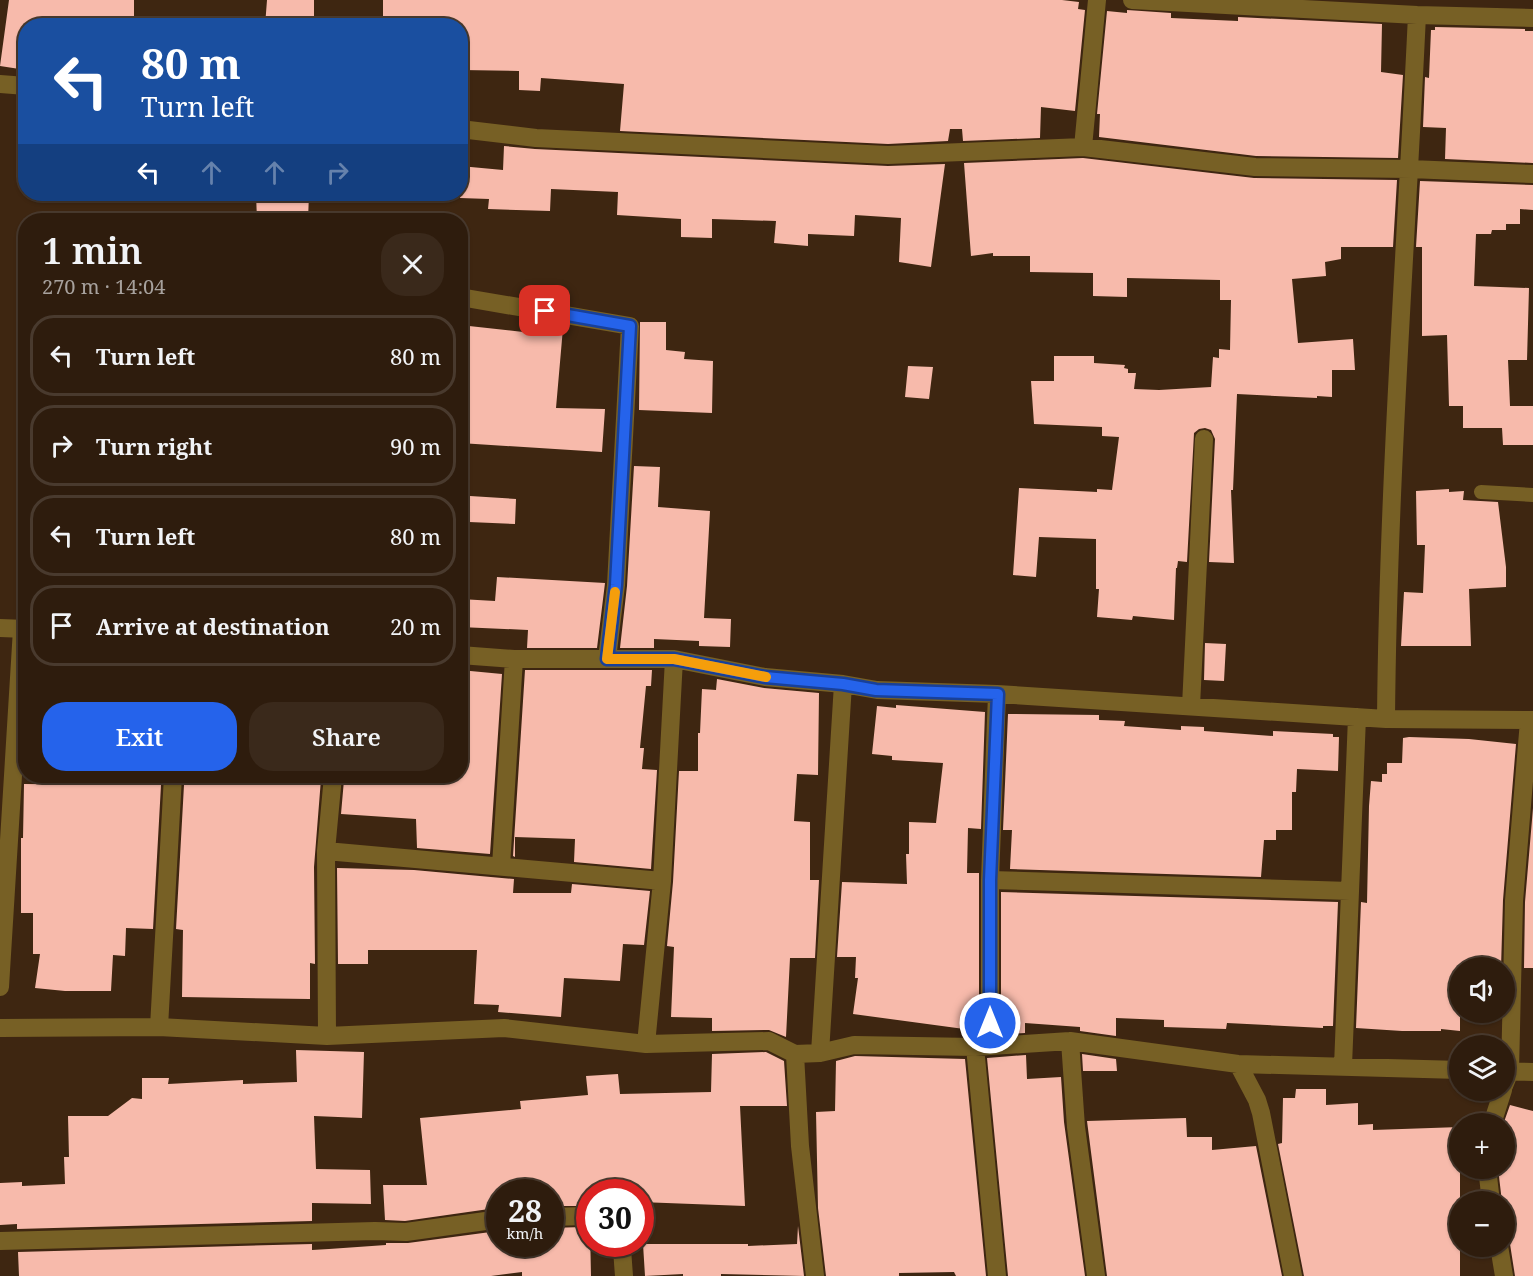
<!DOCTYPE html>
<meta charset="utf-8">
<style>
:root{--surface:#2e1c0d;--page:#3a291b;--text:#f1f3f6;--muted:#a7a19d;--line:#493a2e;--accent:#2563eb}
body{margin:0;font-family:"Noto Serif",serif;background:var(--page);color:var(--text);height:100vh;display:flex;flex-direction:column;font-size:22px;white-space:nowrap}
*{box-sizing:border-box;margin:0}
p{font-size:20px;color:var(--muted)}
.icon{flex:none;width:33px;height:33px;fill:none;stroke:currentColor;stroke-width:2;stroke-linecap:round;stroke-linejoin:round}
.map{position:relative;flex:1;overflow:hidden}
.drawer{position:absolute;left:18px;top:213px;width:450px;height:570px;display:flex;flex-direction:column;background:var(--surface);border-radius:24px;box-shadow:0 2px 4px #0004,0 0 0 2px var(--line)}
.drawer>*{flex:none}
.banner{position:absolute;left:18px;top:18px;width:450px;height:183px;border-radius:24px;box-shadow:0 2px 4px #0004,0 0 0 2px var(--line);background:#1a4fa0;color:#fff;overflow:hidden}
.buttons{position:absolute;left:1449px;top:957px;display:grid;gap:12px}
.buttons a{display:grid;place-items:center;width:66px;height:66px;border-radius:50%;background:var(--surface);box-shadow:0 2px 4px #0004,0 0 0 2px var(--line);font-size:30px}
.speed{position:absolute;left:486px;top:1179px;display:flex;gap:12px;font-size:30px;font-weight:700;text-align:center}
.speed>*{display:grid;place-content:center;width:78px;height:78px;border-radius:50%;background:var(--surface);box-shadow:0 2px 4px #0004,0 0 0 2px var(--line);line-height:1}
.speed small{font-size:15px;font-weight:400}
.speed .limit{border:9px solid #d22;background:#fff;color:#111}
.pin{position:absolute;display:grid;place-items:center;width:51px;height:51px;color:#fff;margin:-26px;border-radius:12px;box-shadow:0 3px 9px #0006}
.me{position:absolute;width:66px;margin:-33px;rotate:0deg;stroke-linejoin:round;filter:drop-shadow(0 0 4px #0008)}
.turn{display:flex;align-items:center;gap:21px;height:126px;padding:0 24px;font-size:27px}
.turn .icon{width:78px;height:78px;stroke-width:2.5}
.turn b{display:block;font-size:42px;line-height:51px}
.lanes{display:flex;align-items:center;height:57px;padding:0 24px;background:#0003;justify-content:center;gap:30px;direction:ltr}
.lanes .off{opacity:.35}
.round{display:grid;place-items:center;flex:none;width:63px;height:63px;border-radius:24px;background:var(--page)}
.headline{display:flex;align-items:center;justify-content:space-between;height:102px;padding:0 24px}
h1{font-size:36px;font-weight:600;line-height:45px}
.primary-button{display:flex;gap:12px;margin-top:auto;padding:12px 24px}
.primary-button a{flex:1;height:69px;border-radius:24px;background:var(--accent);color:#fff;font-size:24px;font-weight:600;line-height:69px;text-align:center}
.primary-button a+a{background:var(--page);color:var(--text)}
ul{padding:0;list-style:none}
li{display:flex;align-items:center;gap:18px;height:81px;margin:0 12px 9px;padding:0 12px;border:3px solid var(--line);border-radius:24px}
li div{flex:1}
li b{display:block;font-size:22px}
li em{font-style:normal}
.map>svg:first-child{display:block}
</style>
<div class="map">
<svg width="1533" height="1276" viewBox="0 0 1533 1276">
<rect width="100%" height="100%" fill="#3e2611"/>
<path fill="#f7baab" d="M9,0H134V26H26V70L0,66Z
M267,0H314V26H265Z
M383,0H1062L1079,2L1078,9L1085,10L1075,111L1041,107L1040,138L963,141L962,129H950L948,141L888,144L620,131L624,84L541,78L540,91L519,90V71L462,70L460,69V26H383Z
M1127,10L1171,13V18L1238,21V17L1382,24L1381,72L1403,75L1398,158L1256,156L1099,137L1100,114H1097L1107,11L1127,13Z
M1435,27L1525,29V31H1533V163L1445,159L1446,128L1423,127L1425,77L1429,78L1431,30H1435Z
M504,146L535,149L888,166L945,164L931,267L899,262L901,218L855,215L854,236L808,234V246L774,243L776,221L712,219V238L681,237V219L617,215L618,192L551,189L550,211L488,209L489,199L460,198V166L503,170Z
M1083,158L1254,178L1397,180L1393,247H1341V259L1325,262L1326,276L1292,279L1298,343L1353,339L1355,370H1332V397L1317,396V398L1237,394L1233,490H1231L1234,563L1209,562L1215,439L1211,430L1205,428L1199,429L1194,433L1187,562L1178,561L1177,568H1176L1174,620L1133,616L1132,620L1097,617L1099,589H1096V539L1039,537L1036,577L1013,575L1019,488L1097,492V489L1112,490L1119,437L1102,436V427L1034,424L1031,381H1054V356H1094V363L1125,365L1124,368L1128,369V373H1136L1134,389L1159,390L1211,387L1213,357L1219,358V349L1230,350L1231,300H1220V280L1127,278V297L1093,296V273L1030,272V256H993V253L971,256L964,163Z
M1420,181L1533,185V210L1520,209V224H1506V230H1492L1491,234H1476L1474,286L1529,288L1527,360H1508L1510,406H1533V445H1503L1502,428H1463V406H1449L1447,335L1422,336V247H1416Z
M256,194H309L308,220H257Z
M640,322H666V350L685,352L684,359L713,361L712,413L639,410Z
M460,325L532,333L533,326L563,328L556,408L605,409L602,452L460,443Z
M908,366L933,367L929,399L905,397Z
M634,466L660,467L658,507L710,511L704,618L731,619L730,647L699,646V641L654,639V648H620L627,586Z
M1449,489V492L1464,491L1463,500L1498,502L1506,567V587L1469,589L1471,646H1401L1404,592L1423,593L1425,545H1417L1416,491Z
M470,496L516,499L515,524L469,522Z
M497,577L605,583L597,648H527L528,630L460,627V599L495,601Z
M1205,643L1226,644L1224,681L1204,680Z
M460,670L502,674L490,854L417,848L416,819L341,814L344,780L416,784V776H460Z
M525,670H652L651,686H646L640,748H644L642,769L657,770L651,869L574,862L575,839L515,837V857L513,856Z
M717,679L764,688L819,693L818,775L797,774L794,821L810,822V880H819L815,958H790L786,1037L769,1030L712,1031V1018L671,1017L674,947L667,946L673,882L679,771H698V733H700L702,689L716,690Z
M896,705L985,712L981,829L968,828L967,873H979V1031L853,1014L858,978H855L856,957H837L842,882L907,884L906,854H909V822L936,823L943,763L892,760V756L872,754L877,706L896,708Z
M1008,714L1099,715V720L1125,721L1124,726L1181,730V726L1204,727V731L1273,736V731L1333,734V737H1339L1338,771L1297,769L1296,792H1292V830H1276V840H1264L1261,877L1010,869L1012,830H1003Z
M1409,737L1469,739L1516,744L1503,900L1501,968H1460V1031L1441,1029V1031H1402L1356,1028L1361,902L1367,903L1369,806L1371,781L1382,782V774H1387V763H1402L1403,738Z
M187,776H318V779H321L314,867L315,964L310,963V999L182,997L183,930L176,929L184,785H187Z
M24,784L161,785L153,929L126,928L125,956L113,955L111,991H65L35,988L40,954H33V913H21V838H23Z
M1533,808V968H1524L1525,902Z
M337,868L414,870L514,879L513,893H571L572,884L650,891L644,945L623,944L620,981L564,978L561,1017L498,1012L499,1005L474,1004L477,950H368V964H338Z
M1001,892L1338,902L1333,1026H1323V1028L1227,1023L1226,1029L1164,1027V1020L1116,1018V1036L1080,1031V1027L1025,1023V1033L1001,1034Z
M296,1050L364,1052L362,1118L314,1116L316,1169L370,1170L371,1204L312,1203V1221L17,1229V1224L0,1225V1183L22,1182V1186L65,1184L64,1157H69L68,1116H108L132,1098L142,1099V1078H169L168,1084L243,1080V1084L297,1082Z
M766,1052L784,1061L787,1106H740L745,1206L640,1202V1192H588L589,1206H550V1192H500V1196H497L496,1208L405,1221L385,1220L383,1185H427L420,1118L521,1109L520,1101L588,1095L586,1076L618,1074L620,1094L711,1092L712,1054Z
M1082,1054L1116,1059L1117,1071H1083Z
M1026,1055L1027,1079L1061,1077L1064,1122L1085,1276H1008L987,1058Z
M855,1056L965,1059L986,1276H956L954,1272L899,1273V1276H826L818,1208L816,1112L835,1111L836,1061Z
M1296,1089H1326V1105L1358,1103V1125L1373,1124V1130L1460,1127V1276H1304L1278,1144L1282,1143L1283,1098H1295Z
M1510,1105L1533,1111V1276H1515L1510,1244L1507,1238L1504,1202H1502L1498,1168H1504V1122Z
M1186,1118L1187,1137H1212V1150L1256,1146L1282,1276H1107L1087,1121Z
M798,1226L804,1276L721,1274V1276H683V1274L645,1276L643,1244H748V1246L797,1244Z
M583,1227L590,1229L591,1276H522V1272L491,1276H19L18,1252L312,1244V1250L329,1249L386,1245V1243H408L498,1231L500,1244H550V1228Z"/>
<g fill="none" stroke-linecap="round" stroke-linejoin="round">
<path stroke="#776025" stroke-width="14" d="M1481,492L1533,495"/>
<path stroke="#776025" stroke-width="18" d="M1132,0L1417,15L1533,18
M0,84L26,86
M460,129L536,138L888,155L1083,147L1097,0
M1083,147L1255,167L1410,169L1533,174
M460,297L630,326L616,585L607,659
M0,628L26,629
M460,655L514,659H674L765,677L843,684L877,690L997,694L1386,719L1533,720
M1191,706L1204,439
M1386,719C1388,484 1406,249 1417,15
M326,851L662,881
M501,866L514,659
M990,880L1350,891
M0,987L22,629
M159,1027L173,776
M0,1028L159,1027L327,1036L504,1028L646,1044L769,1041L795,1054L820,1053L854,1045L975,1047L1070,1041L1238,1064L1460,1070
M327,1036L326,851L333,776
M1070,1041L1076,1127L1096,1276
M646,1044L662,881L674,659
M990,1046V880L997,694
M975,1047L997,1276
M820,1053L843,684
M795,1054L800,1146L815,1276
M1238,1064L1257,1100L1261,1113L1293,1276
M1343,1066L1357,717
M1504,1071L1533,1072
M1504,1086L1510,1071L1514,901L1529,721
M1492,1124L1503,1090
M1487,1168L1491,1202
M550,1217L585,1216L590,1218
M0,1241L375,1231L406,1232L500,1219
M619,1244L622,1249L624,1276
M1499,1246L1504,1276"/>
</g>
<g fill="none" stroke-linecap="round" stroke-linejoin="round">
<defs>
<path id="route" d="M545,311L630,326L616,585L607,659H674L765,677L843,684L876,690L998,694L990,880V1023"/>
</defs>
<use href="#route" stroke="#184099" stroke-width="15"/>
<use href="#route" stroke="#2563eb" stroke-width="10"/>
<path stroke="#f59e0b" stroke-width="10" d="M615,592L607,659H674L766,677"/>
</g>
</svg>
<div class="buttons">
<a><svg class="icon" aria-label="sound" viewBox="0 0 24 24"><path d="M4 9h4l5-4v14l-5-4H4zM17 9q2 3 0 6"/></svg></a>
<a><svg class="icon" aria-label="layers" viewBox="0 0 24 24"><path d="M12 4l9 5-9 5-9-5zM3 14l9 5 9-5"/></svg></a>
<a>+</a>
<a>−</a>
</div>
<div class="speed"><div>28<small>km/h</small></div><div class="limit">30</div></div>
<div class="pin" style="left:545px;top:311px;background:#d93025"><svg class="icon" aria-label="arrive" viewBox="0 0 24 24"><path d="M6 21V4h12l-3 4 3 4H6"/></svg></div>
<svg class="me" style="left:990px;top:1023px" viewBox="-20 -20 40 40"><circle r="17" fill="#2563eb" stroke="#fff" stroke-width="3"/><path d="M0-11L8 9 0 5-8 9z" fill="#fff"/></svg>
<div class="banner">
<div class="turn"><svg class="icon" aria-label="left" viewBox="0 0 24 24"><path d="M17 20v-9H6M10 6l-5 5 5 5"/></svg><div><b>80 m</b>Turn left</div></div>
<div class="lanes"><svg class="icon" aria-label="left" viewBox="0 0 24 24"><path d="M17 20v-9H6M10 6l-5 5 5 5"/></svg><svg class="icon off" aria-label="ahead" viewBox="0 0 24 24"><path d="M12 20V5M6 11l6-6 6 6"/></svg><svg class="icon off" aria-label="ahead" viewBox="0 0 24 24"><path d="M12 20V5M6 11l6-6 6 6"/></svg><svg class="icon off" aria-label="right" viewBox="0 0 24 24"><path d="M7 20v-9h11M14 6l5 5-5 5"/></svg></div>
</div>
<section class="drawer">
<div class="headline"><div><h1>1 min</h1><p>270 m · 14:04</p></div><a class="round"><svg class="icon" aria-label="close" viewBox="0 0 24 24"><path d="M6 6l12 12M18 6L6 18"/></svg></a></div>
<ul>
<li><svg class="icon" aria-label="left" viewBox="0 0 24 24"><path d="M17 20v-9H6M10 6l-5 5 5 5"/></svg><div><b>Turn left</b></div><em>80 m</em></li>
<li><svg class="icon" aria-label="right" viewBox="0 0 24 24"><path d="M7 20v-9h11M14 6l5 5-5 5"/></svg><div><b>Turn right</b></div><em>90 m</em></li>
<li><svg class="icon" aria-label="left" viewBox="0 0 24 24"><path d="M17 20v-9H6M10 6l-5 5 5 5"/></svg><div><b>Turn left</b></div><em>80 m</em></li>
<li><svg class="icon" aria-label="arrive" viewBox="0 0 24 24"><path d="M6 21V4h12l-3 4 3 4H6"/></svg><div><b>Arrive at destination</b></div><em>20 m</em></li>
</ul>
<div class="primary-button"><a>Exit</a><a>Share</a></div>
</section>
</div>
